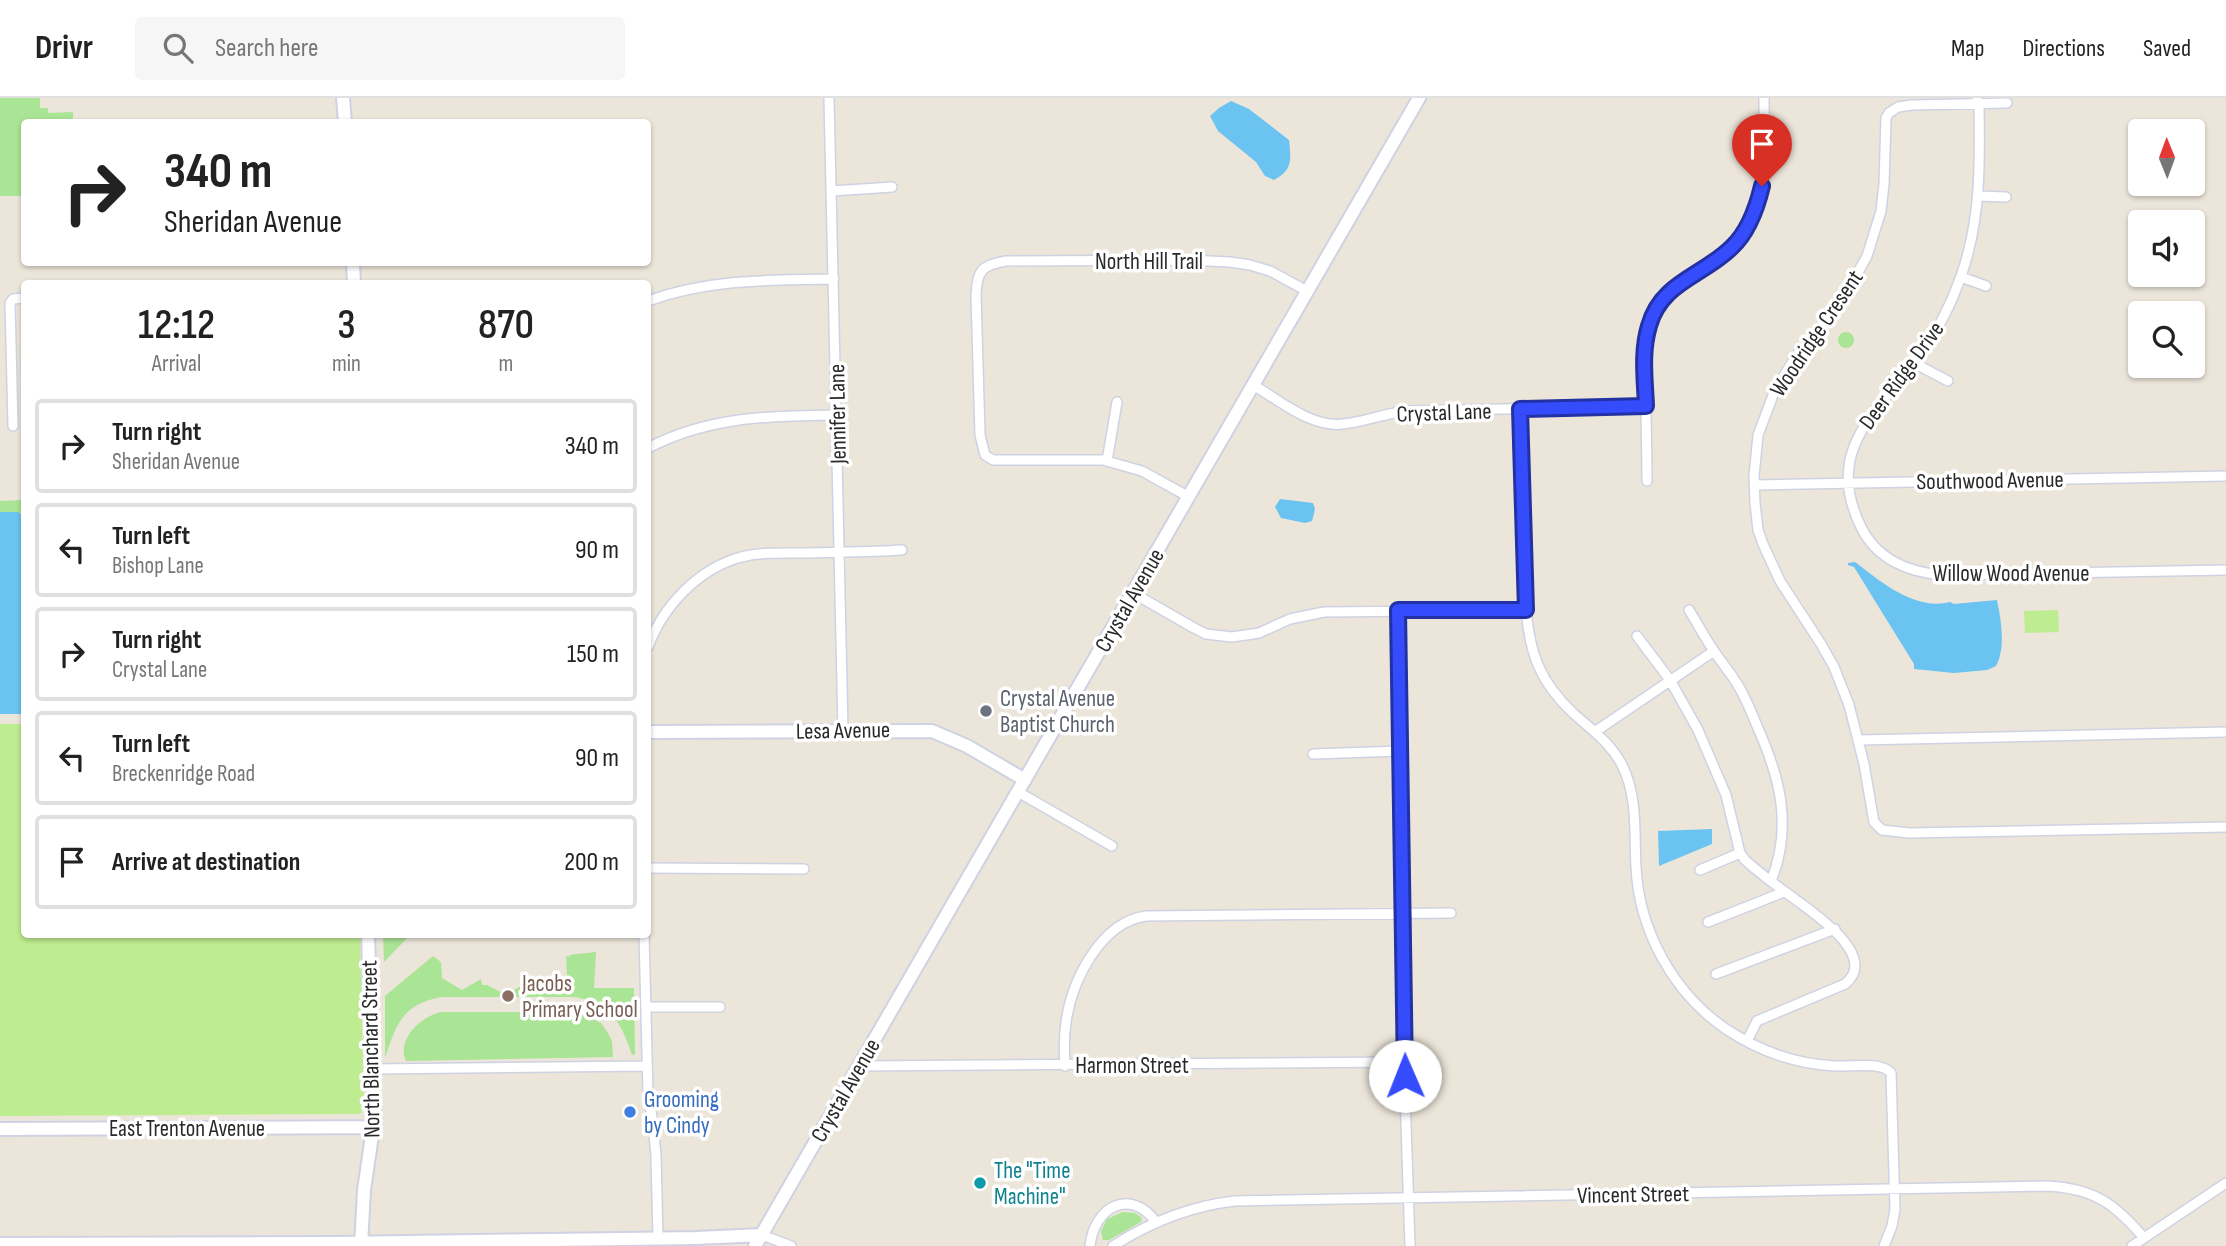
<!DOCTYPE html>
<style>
:root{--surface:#fff;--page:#f6f6f6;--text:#222;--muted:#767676;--line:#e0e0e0}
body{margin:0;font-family:"Sofia Sans Condensed",sans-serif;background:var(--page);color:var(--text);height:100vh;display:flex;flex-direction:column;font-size:26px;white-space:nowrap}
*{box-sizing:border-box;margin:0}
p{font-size:23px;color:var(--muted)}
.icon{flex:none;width:38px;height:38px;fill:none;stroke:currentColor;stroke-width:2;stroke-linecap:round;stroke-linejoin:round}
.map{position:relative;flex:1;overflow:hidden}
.side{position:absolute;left:21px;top:182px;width:630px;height:658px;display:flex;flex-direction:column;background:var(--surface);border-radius:7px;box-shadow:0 2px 5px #0004}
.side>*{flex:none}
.top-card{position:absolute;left:21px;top:21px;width:630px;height:147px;border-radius:7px;box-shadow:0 2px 5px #0004;background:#fff;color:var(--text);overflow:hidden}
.needle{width:46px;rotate:359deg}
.tools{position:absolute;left:2128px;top:21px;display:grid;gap:14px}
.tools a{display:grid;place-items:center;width:77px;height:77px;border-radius:7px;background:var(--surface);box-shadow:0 2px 5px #0004;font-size:35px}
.pin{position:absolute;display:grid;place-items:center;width:60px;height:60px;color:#fff;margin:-72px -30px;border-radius:50% 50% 50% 0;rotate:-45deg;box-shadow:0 0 7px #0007}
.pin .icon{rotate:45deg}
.me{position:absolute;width:77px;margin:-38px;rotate:359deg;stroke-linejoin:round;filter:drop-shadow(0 0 5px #0008)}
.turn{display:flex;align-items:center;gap:24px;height:147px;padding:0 28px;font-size:32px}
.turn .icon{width:91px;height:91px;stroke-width:2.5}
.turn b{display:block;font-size:49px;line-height:60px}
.eta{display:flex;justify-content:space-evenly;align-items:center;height:119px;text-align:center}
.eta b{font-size:42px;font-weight:600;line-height:49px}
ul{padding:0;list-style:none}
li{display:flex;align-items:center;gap:21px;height:94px;margin:0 14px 10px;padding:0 14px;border:4px solid var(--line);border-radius:7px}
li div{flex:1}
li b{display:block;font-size:26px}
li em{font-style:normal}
header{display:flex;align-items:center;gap:42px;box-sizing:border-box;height:98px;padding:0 35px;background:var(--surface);border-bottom:2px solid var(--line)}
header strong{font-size:33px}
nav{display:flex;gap:38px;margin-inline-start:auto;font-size:24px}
.search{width:490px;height:63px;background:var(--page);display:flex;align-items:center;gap:18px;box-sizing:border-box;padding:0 24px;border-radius:7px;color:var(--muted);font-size:26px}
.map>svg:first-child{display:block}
</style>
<header>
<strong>Drivr</strong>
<div class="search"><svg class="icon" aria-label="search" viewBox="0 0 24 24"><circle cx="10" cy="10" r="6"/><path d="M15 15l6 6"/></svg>Search here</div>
<nav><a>Map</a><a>Directions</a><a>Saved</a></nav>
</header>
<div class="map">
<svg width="2226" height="1148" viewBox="0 0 2226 1148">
<rect width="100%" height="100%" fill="#ece5da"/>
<path fill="#aae495" d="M0,0H40V10H48V15L73,14V24H24V98H0Z
M1838 242a8 8 0 1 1 16 0a8 8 0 1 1-16 0Z
M24,402V418L18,414H0V403Z
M383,837H410L384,864Z
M596,854L594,890H634L635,956L632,957C621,924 611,906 575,899H442C403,906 397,924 385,960V898L433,858L441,864L442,880L462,892L481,881L482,887H487L506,897C524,886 530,880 550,891L567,879L566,858L571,859L569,857Z
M441,914H578L601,925L608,935L612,943L613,959L406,963C396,941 422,918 441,914Z
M1123,1114L1135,1115L1142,1120L1141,1124L1109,1142H1103L1101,1133L1107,1121Z"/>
<path fill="#beec90" d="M2058,512L2059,534L2025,535L2024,513Z
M0,626H24V836L360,837L364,1010L360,1016L0,1018Z"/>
<path fill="#6ac3f1" d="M1231,3L1249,11L1289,42C1291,61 1293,72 1274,82L1265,78L1256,64L1218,33L1210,18L1219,10Z
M1280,401L1313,405L1315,411L1312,423L1305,425L1281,420L1275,409Z
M0,414H18L24,418V616H0Z
M1855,464C1881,484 1915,513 1950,504L1954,506L1997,502C2001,521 2006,550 1996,568L1987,572L1954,575L1914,571V566L1854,469L1848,467V465Z
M1712,731V746L1659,768L1658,733Z"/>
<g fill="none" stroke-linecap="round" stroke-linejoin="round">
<defs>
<path id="minor" d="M829,0L843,632
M1977,2L1979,6C1980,65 1981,122 1961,178C1951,207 1937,234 1919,258C1877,314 1823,352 1861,429C1877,462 1910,475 1944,477L2226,472
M2007,5L1912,7L1898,9L1889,15L1886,20L1884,86L1881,113L1867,158L1841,205L1797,257L1775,292L1758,337L1754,378L1755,405L1758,432L1763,446L1780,483L1821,546L1834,569L1849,607L1864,666L1874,724L1882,732L1909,735L2226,729
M832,93L892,89
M1979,98L2006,99
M1961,179L1986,188
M648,203C708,181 771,182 834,181
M1914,265L1948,283
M1253,287C1279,302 1311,330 1343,326C1365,324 1385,315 1407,313L1646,308
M1520,311L1526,512C1530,556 1540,584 1573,615C1592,632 1612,646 1623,669C1638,701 1634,735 1636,769C1639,832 1673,895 1726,931C1759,953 1796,966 1835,968C1851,969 1881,963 1891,975L1895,1111L1892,1128L1884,1148
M13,328L10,205L13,201L24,200
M648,350C709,318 769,318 837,317
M1107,363L1117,304
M1647,383C1647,357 1646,330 1646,303C1645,274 1641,242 1654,214C1667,189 1691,179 1714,164C1772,126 1764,61 1764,0
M1754,387L2226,378
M1189,399L1142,373L1103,362H993L985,357L980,337L976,197C977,172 982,167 1006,163L1189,162L1230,164L1250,167L1270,173L1307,193
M1133,495L1194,530L1206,536L1232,539L1259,535L1290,521L1324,514L1526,512
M1398,512L1404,964L1410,1148
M1689,512C1697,525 1705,540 1714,553C1721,564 1729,573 1736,584C1745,598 1751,613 1757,628C1780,679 1793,729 1771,783
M1637,538L1670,582L1698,632L1726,697L1740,755L1745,762C1758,774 1773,785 1788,796C1809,812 1881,857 1845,886L1757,923L1747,943
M648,549C663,508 698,471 741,459C762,454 784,455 805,455C837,454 870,454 902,452
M1596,633L1714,553
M1859,642L2226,634
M1313,656L1401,653
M1018,694L1112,748
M648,770L804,771
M1700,772L1740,755
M1708,824L1784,794
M644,836L648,995L653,1025L656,1058L658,1140
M1716,876L1835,831
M646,909H720
M859,968L1404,964
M1065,968C1064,953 1064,938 1066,924C1072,882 1101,824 1146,818L1451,815
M373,971L647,968
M762,1137L791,1148
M1090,1148C1094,1109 1130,1089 1156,1124
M1113,1148C1152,1123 1190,1108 1235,1103L2049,1088C2095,1091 2115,1106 2144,1140
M2132,1148L2226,1085"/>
<path id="tertiary" d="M343,0L345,24
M353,164L354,186
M648,634L932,633L967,648L1025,682
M0,1031L373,1029
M0,1146L335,1145L696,1140L762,1137
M361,1148L364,1092L374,1024L368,836
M755,1148L1419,0"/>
</defs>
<use href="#minor" stroke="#cfd2e2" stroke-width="12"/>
<use href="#tertiary" stroke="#cfd2e2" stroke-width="16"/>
<use href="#minor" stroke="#fff" stroke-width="9"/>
<use href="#tertiary" stroke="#fff" stroke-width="12"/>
</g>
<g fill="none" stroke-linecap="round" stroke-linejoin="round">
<defs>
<path id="route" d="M1405,978L1398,512H1526L1520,311L1646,308C1645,282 1641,254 1649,228C1661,184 1703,178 1732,149C1749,133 1757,109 1762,88"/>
</defs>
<use href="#route" stroke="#2231a4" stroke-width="18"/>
<use href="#route" stroke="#354cfd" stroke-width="12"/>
</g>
<circle fill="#6b7280" stroke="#fff" stroke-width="2.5" cx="986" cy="613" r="7"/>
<circle fill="#8d6e63" stroke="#fff" stroke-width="2.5" cx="508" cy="898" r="7"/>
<circle fill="#3f7fe0" stroke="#fff" stroke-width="2.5" cx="630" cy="1014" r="7"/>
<circle fill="#0f9aa8" stroke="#fff" stroke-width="2.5" cx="980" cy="1085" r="7"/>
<g text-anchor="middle" stroke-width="7" stroke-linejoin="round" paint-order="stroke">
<g font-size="23" fill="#292929" stroke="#fff">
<text x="1149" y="171">North Hill Trail</text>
<text transform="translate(1816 235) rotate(-56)" y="8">Woodridge Cresent</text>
<text transform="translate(1901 277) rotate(-54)" y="8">Deer Ridge Drive</text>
<text transform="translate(1444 314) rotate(-2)" y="8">Crystal Lane</text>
<text transform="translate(837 316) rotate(-91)" y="8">Jennifer Lane</text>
<text transform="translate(1990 382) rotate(-1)" y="8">Southwood Avenue</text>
<text x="2011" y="483">Willow Wood Avenue</text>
<text transform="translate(1129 502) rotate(-60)" y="8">Crystal Avenue</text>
<text transform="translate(843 632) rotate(-1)" y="8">Lesa Avenue</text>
<text transform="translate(370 951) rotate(-91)" y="8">North Blanchard Street</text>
<text x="1132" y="975">Harmon Street</text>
<text transform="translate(845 992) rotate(-60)" y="8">Crystal Avenue</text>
<text x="187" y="1038">East Trenton Avenue</text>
<text transform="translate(1633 1096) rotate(-1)" y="8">Vincent Street</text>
</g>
<g font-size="23" fill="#5b616d" stroke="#fff" text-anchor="start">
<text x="1000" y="608">Crystal Avenue<tspan x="1000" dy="26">Baptist Church</tspan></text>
</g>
<g font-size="23" fill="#785e54" stroke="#fff" text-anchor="start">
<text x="522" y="893">Jacobs<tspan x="522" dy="26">Primary School</tspan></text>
</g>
<g font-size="23" fill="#366cbe" stroke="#fff" text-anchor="start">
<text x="644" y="1009">Grooming<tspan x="644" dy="26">by Cindy</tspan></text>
</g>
<g font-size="23" fill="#0d838f" stroke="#fff" text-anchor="start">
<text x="994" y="1080">The "Time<tspan x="994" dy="26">Machine"</tspan></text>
</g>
</g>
</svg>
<div class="tools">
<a><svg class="needle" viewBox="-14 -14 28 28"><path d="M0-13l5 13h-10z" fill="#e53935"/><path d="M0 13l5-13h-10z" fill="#767676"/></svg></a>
<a><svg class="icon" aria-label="sound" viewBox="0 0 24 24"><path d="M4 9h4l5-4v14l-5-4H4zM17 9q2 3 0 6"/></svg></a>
<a><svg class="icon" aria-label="search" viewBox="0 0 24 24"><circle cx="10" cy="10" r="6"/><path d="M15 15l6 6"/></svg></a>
</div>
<div class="pin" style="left:1762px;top:88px;background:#d93025"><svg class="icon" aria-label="arrive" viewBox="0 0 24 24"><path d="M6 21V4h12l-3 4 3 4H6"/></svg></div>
<svg class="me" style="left:1405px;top:978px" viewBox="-20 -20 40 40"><circle r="19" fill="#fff"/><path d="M0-13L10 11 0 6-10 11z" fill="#354cfd"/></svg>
<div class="top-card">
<div class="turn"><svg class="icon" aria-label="right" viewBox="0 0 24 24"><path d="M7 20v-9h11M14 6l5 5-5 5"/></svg><div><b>340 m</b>Sheridan Avenue</div></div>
</div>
<section class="side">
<div class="eta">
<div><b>12:12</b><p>Arrival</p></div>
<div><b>3</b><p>min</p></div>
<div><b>870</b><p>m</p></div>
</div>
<ul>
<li><svg class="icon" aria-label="right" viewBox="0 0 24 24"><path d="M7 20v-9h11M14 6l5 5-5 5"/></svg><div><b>Turn right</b><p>Sheridan Avenue</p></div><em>340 m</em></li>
<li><svg class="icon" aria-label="left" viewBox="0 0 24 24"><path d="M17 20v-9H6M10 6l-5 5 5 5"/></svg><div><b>Turn left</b><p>Bishop Lane</p></div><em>90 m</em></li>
<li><svg class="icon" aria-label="right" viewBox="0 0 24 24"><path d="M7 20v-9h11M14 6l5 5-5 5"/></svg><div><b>Turn right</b><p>Crystal Lane</p></div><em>150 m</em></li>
<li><svg class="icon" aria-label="left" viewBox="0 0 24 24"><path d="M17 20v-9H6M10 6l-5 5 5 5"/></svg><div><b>Turn left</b><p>Breckenridge Road</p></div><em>90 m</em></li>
<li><svg class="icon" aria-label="arrive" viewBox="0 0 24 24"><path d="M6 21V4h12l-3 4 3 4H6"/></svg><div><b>Arrive at destination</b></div><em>200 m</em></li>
</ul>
</section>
</div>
